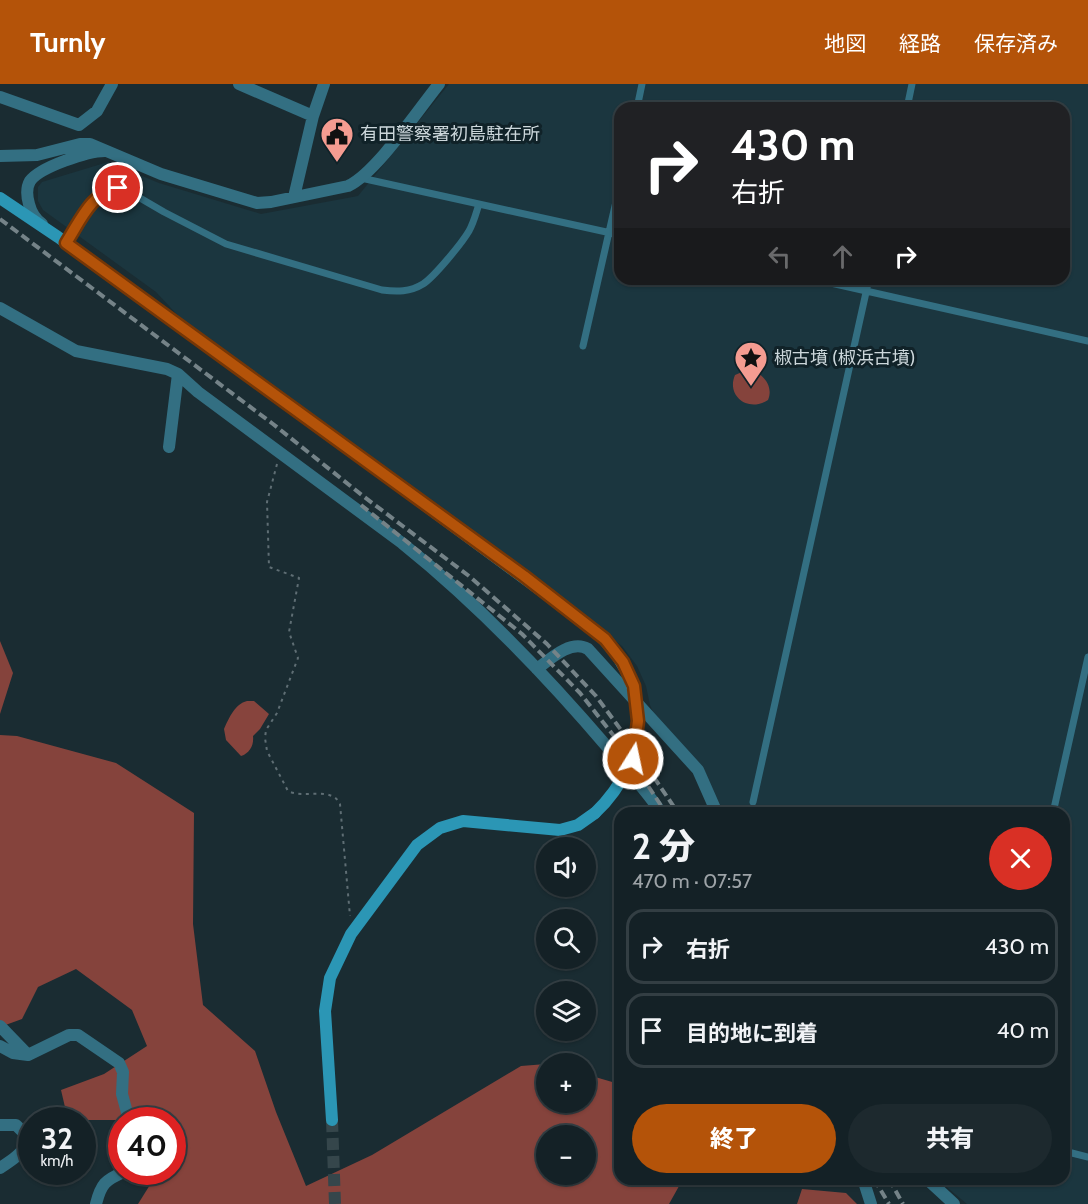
<!DOCTYPE html>
<html lang="ja">
<meta charset="utf-8">
<style>
:root{--surface:#142126;--page:#1d292e;--text:#f1f3f6;--muted:#9da3a7;--line:#333e43;--accent:#b45309}
body{margin:0;font-family:Cabin,"Noto Sans JP",sans-serif;background:var(--page);color:var(--text);height:100vh;display:flex;flex-direction:column;font-size:22px;white-space:nowrap}
*{box-sizing:border-box;margin:0}
p{font-size:20px;color:var(--muted)}
.icon{flex:none;width:33px;height:33px;fill:none;stroke:currentColor;stroke-width:2;stroke-linecap:round;stroke-linejoin:round}
.map{position:relative;flex:1;overflow:hidden}
.drawer{position:absolute;left:614px;top:723px;width:456px;height:378px;display:flex;flex-direction:column;background:var(--surface);border-radius:18px;box-shadow:0 2px 4px #0004,0 0 0 2px var(--line)}
.drawer>*{flex:none}
.banner{position:absolute;left:614px;top:18px;width:456px;height:183px;border-radius:18px;box-shadow:0 2px 4px #0004,0 0 0 2px var(--line);background:#202124;color:#fff;overflow:hidden}
.buttons{position:absolute;left:536px;top:753px;display:grid;gap:12px}
.buttons a{display:grid;place-items:center;width:60px;height:60px;border-radius:50%;background:var(--surface);box-shadow:0 2px 4px #0004,0 0 0 2px var(--line);font-size:30px}
.speed{position:absolute;left:18px;top:1023px;display:flex;gap:12px;font-size:30px;font-weight:700;text-align:center}
.speed>*{display:grid;place-content:center;width:78px;height:78px;border-radius:50%;background:var(--surface);box-shadow:0 2px 4px #0004,0 0 0 2px var(--line);line-height:1}
.speed small{font-size:15px;font-weight:400}
.speed .limit{border:9px solid #d22;background:#fff;color:#111}
.pin{position:absolute;display:grid;place-items:center;width:51px;height:51px;color:#fff;margin:-26px;border:3px solid #fff;border-radius:50%;box-shadow:0 2px 6px #0007}
.me{position:absolute;width:66px;margin:-33px;rotate:10deg;stroke-linejoin:round;filter:drop-shadow(0 0 4px #0008)}
.turn{display:flex;align-items:center;gap:21px;height:126px;padding:0 18px;font-size:27px}
.turn .icon{width:78px;height:78px;stroke-width:2.5}
.turn b{display:block;font-size:42px;line-height:51px}
.lanes{display:flex;align-items:center;height:57px;padding:0 18px;background:#0003;justify-content:center;gap:30px;direction:ltr}
.lanes .off{opacity:.35}
.round{display:grid;place-items:center;flex:none;width:63px;height:63px;border-radius:32px;background:var(--page)}
.head{display:flex;align-items:center;justify-content:space-between;height:102px;padding:0 18px}
h1{font-size:36px;font-weight:800;line-height:45px}
.cta{display:flex;gap:12px;margin-top:auto;padding:12px 18px}
.cta a{flex:1;height:69px;border-radius:36px;background:var(--accent);color:#fff;font-size:24px;font-weight:800;line-height:69px;text-align:center}
.cta a+a{background:var(--page);color:var(--text)}
ul{padding:0;list-style:none}
li{display:flex;align-items:center;gap:18px;height:75px;margin:0 12px 9px;padding:0 6px;border:3px solid var(--line);border-radius:18px}
li div{flex:1}
li b{display:block;font-size:22px}
li em{font-style:normal}
header{display:flex;align-items:center;gap:36px;box-sizing:border-box;height:84px;padding:0 30px;background:var(--accent);color:#fff}
header strong{font-size:28px}
nav{display:flex;gap:33px;margin-inline-start:auto;font-size:21px}
.map>svg:first-child{display:block}
</style>
<header>
<strong>Turnly</strong>
<nav><a>地図</a><a>経路</a><a>保存済み</a></nav>
</header>
<div class="map">
<svg width="1088" height="1120" viewBox="0 0 1088 1120">
<rect width="100%" height="100%" fill="#1a2c32"/>
<path fill="#1b363f" fill-rule="evenodd" d="M449,0H1088V1120H967L937,1095H1064V729H724L701,681L654,630L650,621L646,602L637,582L622,562L427,414L185,239L156,208L43,126L38,117V103L42,98L108,78L159,99L261,130L358,112ZM620,24H1064V195H620Z"/>
<path fill="#85433c" fill-rule="evenodd" d="M749,285C763,289 774,302 768,316C748,329 726,312 735,291Z
M0,557L13,589L0,630Z
M0,651L17,652L116,679L194,729L193,840L203,921L255,967L276,1028L306,1102L372,1071L521,982L546,980V1018H585V990L619,1000L620,1095H683L669,1120H138L158,1088H172V1036H68L61,1006L104,990L147,962L132,926L76,885L38,903L22,935L0,943ZM546,1052H585V1090H546Z
M802,1105L846,1109L857,1120H797Z"/>
<path fill="#87443d" d="M247,617H254L269,630L260,645L253,652C254,661 250,669 241,672L226,656L224,645C229,634 235,620 247,617Z"/>
<g fill="none" stroke-linecap="round" stroke-linejoin="round">
<path stroke="#35464b" stroke-width="12" stroke-dasharray="12 6" stroke-linecap="butt" d="M332,1036L335,1120"/>
<path stroke="#5f6e74" stroke-width="2" stroke-dasharray="3 4.5" stroke-linecap="butt" d="M277,380L267,418L269,483L299,494L289,548L298,574L277,629L266,646L265,654L267,667L288,707C303,715 332,702 340,720L350,832"/>
<path stroke="#336f82" stroke-width="7" d="M637,24L642,0
M907,24L912,0
M361,94L620,151
M66,159L98,111L106,105L118,104L128,107L164,128L226,160L382,206C397,208 410,208 423,200C434,193 462,159 469,147C474,138 476,129 479,120
M813,195L1088,257
M583,262L620,100
M753,718L869,195
M1053,729L1088,573
M1064,1067L1088,1073"/>
<path stroke="#336f82" stroke-width="12" d="M239,0L313,32
M0,13L79,41
M79,41L97,27L112,0
M0,72L37,71L80,60H90L161,90L257,119L271,118L348,102C376,89 418,26 439,0
M294,113L313,32L324,0
M42,140C35,135 31,128 29,120C27,113 26,104 30,97C40,83 88,67 105,67
M0,224L76,267L167,285L178,290L198,308L402,459C478,520 546,591 609,665C626,686 647,706 661,729
M169,363L178,290
M537,585C550,575 571,555 588,565L698,686L717,729
M0,942L28,971
M0,962L13,969L28,971L69,951H78L119,979L123,988L122,1010L129,1036
M0,1041H16L27,1052C26,1069 13,1075 0,1084
M863,1095L871,1120
M927,1095L954,1120
M96,1120C101,1100 105,1096 124,1088"/>
<path stroke="#2b96b5" stroke-width="12" d="M0,114L58,153L361,374
M332,1036L325,927L330,894L351,850L417,761L440,744L463,737L560,746L578,741L595,729"/>
<path stroke="#758388" stroke-width="4" stroke-dasharray="9 4.5" stroke-linecap="butt" d="M0,135L273,340L363,412L469,492L547,560L596,612L635,665L678,729
M361,421L522,550L580,609L621,661L666,729
M874,1095L889,1120
M889,1095L903,1120"/>
<path stroke="#2b96b5" stroke-width="12" d="M361,374L589,542C653,593 653,674 595,729"/>
</g>
<g fill="none" stroke-linecap="round" stroke-linejoin="round">
<defs>
<path id="route" d="M118,104C92,107 79,139 66,159L524,492L605,555L623,578L634,602L638,637L633,675"/>
</defs>
<use href="#route" stroke="#753606" stroke-width="15"/>
<use href="#route" stroke="#b45309" stroke-width="10"/>
</g>
<defs>
<symbol id="civic-pin" viewBox="-11 -11 22 30"><path d="M0 17L-7.5 6A9.5 9.5 0 1 1 7.5 6Z" fill="#f59c91" stroke="#102228"/><path d="M-.6-6.5H3V-4.5H.6V-3L4-1V1h2V6H-6V1h2V-1L-.6-3ZM-1.2 2.5V6h2.4V2.5Z" fill="#111"/></symbol>
<symbol id="sight-pin" viewBox="-11 -11 22 30"><path d="M0 17L-7.5 6A9.5 9.5 0 1 1 7.5 6Z" fill="#f59c91" stroke="#102228"/><path d="M0-6L1.8-2.2L6-1.7L2.9 1.2L3.7 5.4L0 3.3L-3.7 5.4L-2.9 1.2L-6-1.7L-1.8-2.2Z" fill="#111"/></symbol>
</defs>
<g fill-rule="evenodd">
<use href="#civic-pin" x="318" y="31" width="38" height="52"/>
<use href="#sight-pin" x="732" y="255" width="38" height="52"/>
</g>
<g text-anchor="middle" stroke-width="6" stroke-linejoin="round" paint-order="stroke">
<g font-size="18" fill="#ccd7db" stroke="#102228" text-anchor="start">
<text x="360" y="56">有田警察署初島駐在所</text>
<text x="774" y="280">椒古墳 (椒浜古墳)</text>
</g>
</g>
</svg>
<div class="buttons">
<a><svg class="icon" aria-label="sound" viewBox="0 0 24 24"><path d="M4 9h4l5-4v14l-5-4H4zM17 9q2 3 0 6"/></svg></a>
<a><svg class="icon" aria-label="search" viewBox="0 0 24 24"><circle cx="10" cy="10" r="6"/><path d="M15 15l6 6"/></svg></a>
<a><svg class="icon" aria-label="layers" viewBox="0 0 24 24"><path d="M12 4l9 5-9 5-9-5zM3 14l9 5 9-5"/></svg></a>
<a>+</a>
<a>−</a>
</div>
<div class="speed"><div>32<small>km/h</small></div><div class="limit">40</div></div>
<div class="pin" style="left:118px;top:104px;background:#d93025"><svg class="icon" aria-label="arrive" viewBox="0 0 24 24"><path d="M6 21V4h12l-3 4 3 4H6"/></svg></div>
<svg class="me" style="left:633px;top:675px" viewBox="-20 -20 40 40"><circle r="17" fill="#b45309" stroke="#fff" stroke-width="3"/><path d="M0-11L8 9 0 5-8 9z" fill="#fff"/></svg>
<div class="banner">
<div class="turn"><svg class="icon" aria-label="right" viewBox="0 0 24 24"><path d="M7 20v-9h11M14 6l5 5-5 5"/></svg><div><b>430 m</b>右折</div></div>
<div class="lanes"><svg class="icon off" aria-label="left" viewBox="0 0 24 24"><path d="M17 20v-9H6M10 6l-5 5 5 5"/></svg><svg class="icon off" aria-label="ahead" viewBox="0 0 24 24"><path d="M12 20V5M6 11l6-6 6 6"/></svg><svg class="icon" aria-label="right" viewBox="0 0 24 24"><path d="M7 20v-9h11M14 6l5 5-5 5"/></svg></div>
</div>
<section class="drawer">
<div class="head"><div><h1>2 分</h1><p>470 m · 07:57</p></div><a class="round" style="background:#d93025;color:#fff"><svg class="icon" aria-label="close" viewBox="0 0 24 24"><path d="M6 6l12 12M18 6L6 18"/></svg></a></div>
<ul>
<li><svg class="icon" aria-label="right" viewBox="0 0 24 24"><path d="M7 20v-9h11M14 6l5 5-5 5"/></svg><div><b>右折</b></div><em>430 m</em></li>
<li><svg class="icon" aria-label="arrive" viewBox="0 0 24 24"><path d="M6 21V4h12l-3 4 3 4H6"/></svg><div><b>目的地に到着</b></div><em>40 m</em></li>
</ul>
<div class="cta"><a>終了</a><a>共有</a></div>
</section>
</div>
